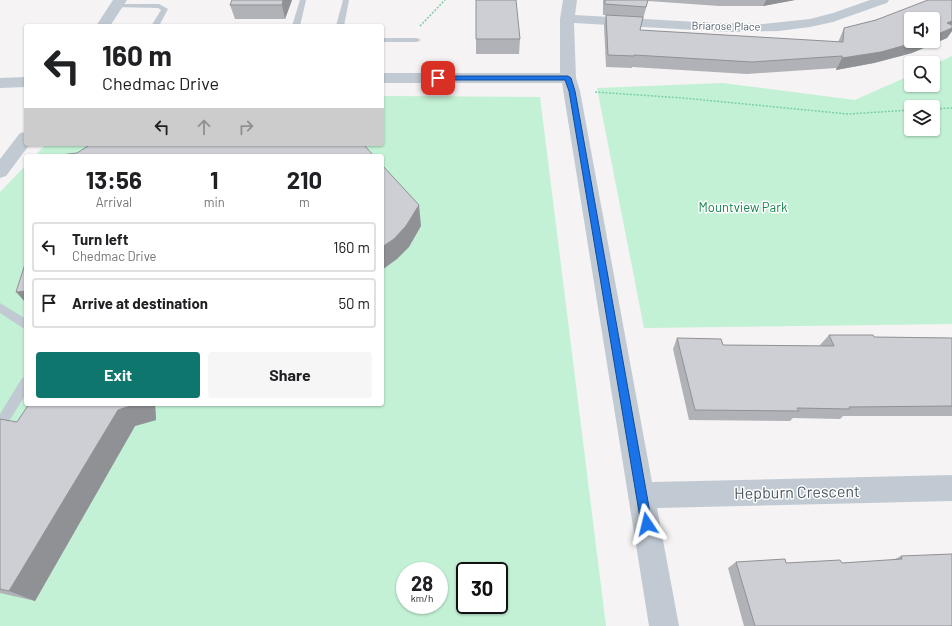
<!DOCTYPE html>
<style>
:root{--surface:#fff;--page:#f6f6f6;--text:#202124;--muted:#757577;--line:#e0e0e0;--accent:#0f766e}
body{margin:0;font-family:Barlow,sans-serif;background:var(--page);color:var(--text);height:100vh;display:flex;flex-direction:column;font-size:15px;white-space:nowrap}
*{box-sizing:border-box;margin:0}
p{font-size:13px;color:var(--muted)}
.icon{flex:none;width:22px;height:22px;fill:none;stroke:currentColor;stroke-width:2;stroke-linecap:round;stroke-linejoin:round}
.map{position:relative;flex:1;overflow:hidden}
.sheet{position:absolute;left:24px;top:154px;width:360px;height:252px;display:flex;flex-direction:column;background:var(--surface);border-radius:4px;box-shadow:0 1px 3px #0004}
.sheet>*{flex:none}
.banner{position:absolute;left:24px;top:24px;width:360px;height:122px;border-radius:4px;box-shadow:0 1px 3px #0004;background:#fff;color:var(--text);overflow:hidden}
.controls{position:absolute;left:904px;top:12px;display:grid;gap:8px}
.controls a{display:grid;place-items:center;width:36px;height:36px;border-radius:4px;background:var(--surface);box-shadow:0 1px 3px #0004;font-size:20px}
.speed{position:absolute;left:396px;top:562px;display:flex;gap:8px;font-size:20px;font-weight:700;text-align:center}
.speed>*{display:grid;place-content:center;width:52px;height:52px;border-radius:50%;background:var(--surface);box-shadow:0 1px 3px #0004;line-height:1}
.speed small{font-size:10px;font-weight:400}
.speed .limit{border:2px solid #111;border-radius:6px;background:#fff;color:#111}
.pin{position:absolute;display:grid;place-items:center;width:34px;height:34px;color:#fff;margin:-17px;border-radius:8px;box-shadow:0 2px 6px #0006}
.me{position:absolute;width:44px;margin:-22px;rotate:350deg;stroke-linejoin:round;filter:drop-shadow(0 0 3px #0008)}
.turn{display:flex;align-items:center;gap:14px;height:84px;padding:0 12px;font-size:18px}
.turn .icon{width:52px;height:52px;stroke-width:2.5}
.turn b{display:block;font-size:28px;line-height:34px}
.lanes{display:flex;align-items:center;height:38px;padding:0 12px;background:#0003;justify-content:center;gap:20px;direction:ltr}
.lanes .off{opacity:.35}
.eta{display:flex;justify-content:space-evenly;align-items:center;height:68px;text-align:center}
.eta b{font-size:24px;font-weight:700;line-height:28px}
.button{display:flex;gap:8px;margin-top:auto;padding:8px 12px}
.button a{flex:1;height:46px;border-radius:4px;background:var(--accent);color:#fff;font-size:16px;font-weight:700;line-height:46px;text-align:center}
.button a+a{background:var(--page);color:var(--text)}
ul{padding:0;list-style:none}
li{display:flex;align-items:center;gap:12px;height:50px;margin:0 8px 6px;padding:0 4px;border:2px solid var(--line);border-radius:4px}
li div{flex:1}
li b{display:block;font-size:15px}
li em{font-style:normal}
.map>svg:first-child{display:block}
</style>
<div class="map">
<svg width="952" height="626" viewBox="0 0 952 626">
<rect width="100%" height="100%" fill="#f5f3f3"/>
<path fill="#c3f1d5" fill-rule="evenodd" d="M952,56V324L644,328L597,88L722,83L855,100L911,75V85H933V65ZM911,107H933V129H911Z
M382,96L540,97L606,626H0V192L26,165V404H382V156H35L46,144H382ZM405,571H439V605H405ZM465,571H499V605H465Z"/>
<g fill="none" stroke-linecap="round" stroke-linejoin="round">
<path stroke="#7ad0a6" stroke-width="1.5" stroke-dasharray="2 1.5" stroke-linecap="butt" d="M420,26L445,0
M595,92L683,98L848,114L911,110
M933,109L952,108"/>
<path fill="#c1cad2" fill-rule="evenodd" d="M300,0H306L300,26H292Z
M343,0H349L344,26H336Z
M116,4H159L168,9L159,26H151L161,10L158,8L114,7L113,6Z
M382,38H417L421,40L417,42H382Z
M0,303L26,319V330L0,313Z
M26,377V394L4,429L0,431V414L22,378Z"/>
<path fill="#c1cad2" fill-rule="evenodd" d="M113,0H127L110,26H96Z
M563,0H577L575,15L714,23L763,24L810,19L833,13L870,0H889L887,3L878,6L833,22L810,27L779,31L730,32L574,23L576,78L580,91L652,482L952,475V501L657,508L679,626H649L562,83H382V73H560V19Z
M26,77V87L0,88V78Z
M26,132V144H30L6,176L0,178V159L20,133Z"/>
</g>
<path fill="#b0b2b7" d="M232,0H292L285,19H235L230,5Z
M476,0L520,39L519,54H476Z
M603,0H795L763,6H719L648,1L640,30L838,42L839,40L844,28L952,0V31L947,38L912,53L874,63L836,70V68L747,74L632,67V68L606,67L604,26L606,15H603Z
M829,335L874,337L952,338V416H843L840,419L793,418L790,421L689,420L673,349L677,338L723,345L821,346L820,345Z
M29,404H155L156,420L135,426L35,601L0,593V419L17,422Z
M901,556L952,626H744L728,568L736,562L786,563H842L893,560Z"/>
<path fill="#909195" d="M283,0H292L285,19L282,5Z
M766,0H795L763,6Z
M952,21V31L947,38L912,53L874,63L836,70L842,58L920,41H933V36L947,23Z
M419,205L421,226L409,247L397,259L382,270V247Z
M26,291V303L16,292Z
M136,404H155L156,420L135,426L35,601L9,591L118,410Z"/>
<path fill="#cdcfd5" stroke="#909195" d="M232,0H283L282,5H230Z
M476,0H516L520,39H476Z
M605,0H648L646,7L605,4Z
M928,0H952V21L947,23L952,25V28L933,36V19H911V41H920L881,52L842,58V56L752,62L634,55V56L608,55L606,15L643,17L640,30L843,42L844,28L876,20Z
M91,144H363L374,156H60V155L77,153Z
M382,165L419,205L406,226L394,239L382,247Z
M26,261V291L16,292Z
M829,335H873L874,337L952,338V406L849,407L850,409L797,408L799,411L695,410L677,338L721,339L723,345L834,346Z
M29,404H136L118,410L9,591L0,589V419L17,422Z
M952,554V626H755L736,562L785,559L786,563L840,560L842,563L902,559L901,556Z"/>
<path fill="#1a73e8" stroke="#114b97" d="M436,76H568L571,78L575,91L652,524L651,528L647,530L643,528L641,524L569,91L565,80H438L436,79Z"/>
<g text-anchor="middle" stroke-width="3" stroke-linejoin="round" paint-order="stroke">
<g font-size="11" fill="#4a5661" stroke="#fff">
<text transform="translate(726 26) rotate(1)" y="4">Briarose Place</text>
</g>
<g font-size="13" fill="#17864f" stroke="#fff">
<text x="743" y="212">Mountview Park</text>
</g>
<g font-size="16" fill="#4a5661" stroke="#fff">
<text transform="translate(797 492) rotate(-1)" y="6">Hepburn Crescent</text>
</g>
</g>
</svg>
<div class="controls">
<a><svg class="icon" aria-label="sound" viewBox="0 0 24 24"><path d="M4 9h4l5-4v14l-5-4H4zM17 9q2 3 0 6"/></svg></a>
<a><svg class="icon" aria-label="search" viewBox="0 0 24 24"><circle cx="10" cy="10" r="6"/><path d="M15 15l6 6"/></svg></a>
<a><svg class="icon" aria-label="layers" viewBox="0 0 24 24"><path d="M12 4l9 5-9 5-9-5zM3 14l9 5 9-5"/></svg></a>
</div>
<div class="speed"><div>28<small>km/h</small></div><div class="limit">30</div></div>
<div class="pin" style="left:438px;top:78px;background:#d93025"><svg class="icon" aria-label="arrive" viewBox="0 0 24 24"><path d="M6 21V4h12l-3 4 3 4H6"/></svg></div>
<svg class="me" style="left:647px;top:524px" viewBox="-20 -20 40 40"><path d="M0-17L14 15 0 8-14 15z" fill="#1a73e8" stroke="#fff" stroke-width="4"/></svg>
<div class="banner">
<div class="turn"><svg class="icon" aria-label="left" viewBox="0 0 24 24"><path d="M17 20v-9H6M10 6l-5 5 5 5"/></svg><div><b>160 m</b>Chedmac Drive</div></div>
<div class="lanes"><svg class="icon" aria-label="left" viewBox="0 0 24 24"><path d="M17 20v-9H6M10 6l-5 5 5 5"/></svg><svg class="icon off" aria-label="ahead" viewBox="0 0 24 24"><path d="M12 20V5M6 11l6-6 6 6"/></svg><svg class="icon off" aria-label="right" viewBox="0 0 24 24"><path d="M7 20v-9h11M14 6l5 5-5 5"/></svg></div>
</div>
<section class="sheet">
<div class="eta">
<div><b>13:56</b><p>Arrival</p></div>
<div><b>1</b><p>min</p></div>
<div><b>210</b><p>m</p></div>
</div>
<ul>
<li><svg class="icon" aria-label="left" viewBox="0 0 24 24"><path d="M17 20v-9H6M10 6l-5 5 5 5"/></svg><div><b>Turn left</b><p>Chedmac Drive</p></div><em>160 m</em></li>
<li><svg class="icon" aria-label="arrive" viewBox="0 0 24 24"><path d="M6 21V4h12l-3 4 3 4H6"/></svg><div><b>Arrive at destination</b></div><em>50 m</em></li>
</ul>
<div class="button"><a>Exit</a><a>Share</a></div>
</section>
</div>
